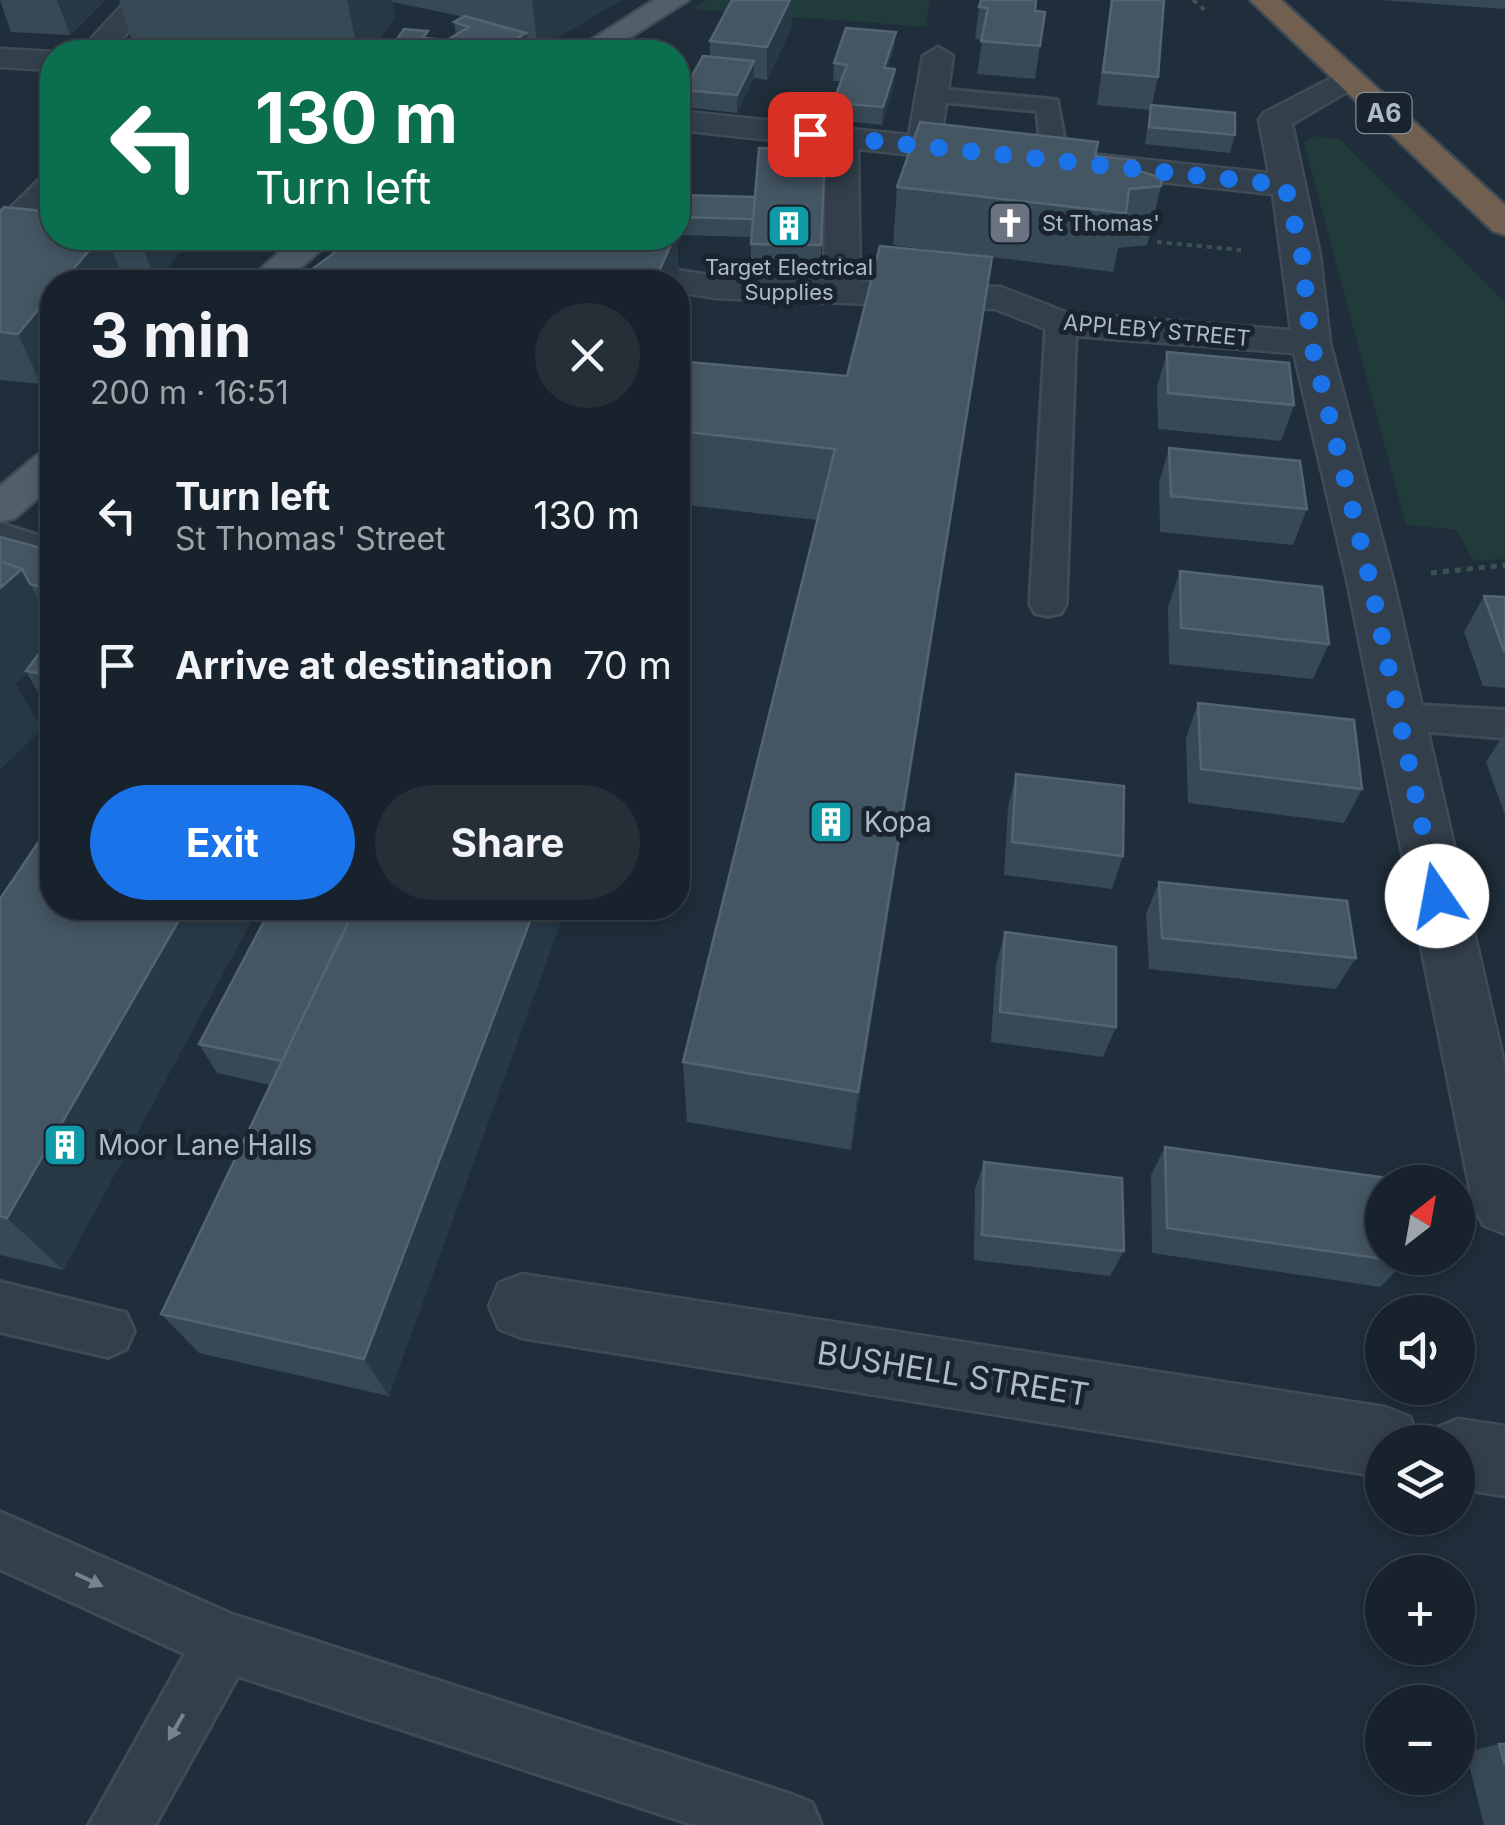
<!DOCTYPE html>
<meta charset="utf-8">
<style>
:root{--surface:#17222c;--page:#242f38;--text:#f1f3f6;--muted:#9ea4a9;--line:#363f48;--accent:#1a73e8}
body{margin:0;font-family:Inter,sans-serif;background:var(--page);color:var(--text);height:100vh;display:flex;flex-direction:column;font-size:38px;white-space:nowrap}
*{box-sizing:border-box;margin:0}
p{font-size:32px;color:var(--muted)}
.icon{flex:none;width:55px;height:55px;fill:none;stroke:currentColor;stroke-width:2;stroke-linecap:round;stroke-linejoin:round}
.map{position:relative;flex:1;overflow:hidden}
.details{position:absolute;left:40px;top:270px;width:650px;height:650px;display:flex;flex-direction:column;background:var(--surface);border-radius:40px;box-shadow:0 5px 15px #0003,0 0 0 2px var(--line)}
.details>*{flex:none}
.top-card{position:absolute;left:40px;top:40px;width:650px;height:210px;border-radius:40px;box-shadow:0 5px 15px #0003,0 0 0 2px var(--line);background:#0b6e4f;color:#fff;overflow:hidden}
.needle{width:65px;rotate:31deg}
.controls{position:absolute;left:1365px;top:1165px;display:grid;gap:20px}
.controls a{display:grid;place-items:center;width:110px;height:110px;border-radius:50%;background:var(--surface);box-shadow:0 5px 15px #0003,0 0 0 2px var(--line);font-size:50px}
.pin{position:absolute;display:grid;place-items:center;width:85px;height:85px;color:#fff;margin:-42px;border-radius:20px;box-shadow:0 5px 15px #0006}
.me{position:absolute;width:110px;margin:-55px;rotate:348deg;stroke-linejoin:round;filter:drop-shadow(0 0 8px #0008)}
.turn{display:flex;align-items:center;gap:35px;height:210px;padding:0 50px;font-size:45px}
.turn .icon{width:130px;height:130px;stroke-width:2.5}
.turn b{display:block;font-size:70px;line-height:85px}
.round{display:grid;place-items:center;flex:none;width:105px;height:105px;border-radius:52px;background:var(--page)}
.summary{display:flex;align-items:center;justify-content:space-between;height:170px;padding:0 50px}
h1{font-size:60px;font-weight:700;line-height:75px}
.action{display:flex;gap:20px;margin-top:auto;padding:20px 50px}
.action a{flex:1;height:115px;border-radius:60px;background:var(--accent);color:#fff;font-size:40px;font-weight:700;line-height:115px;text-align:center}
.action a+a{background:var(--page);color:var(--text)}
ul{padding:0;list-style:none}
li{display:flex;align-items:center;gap:30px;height:150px;padding:0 50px}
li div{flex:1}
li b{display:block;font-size:38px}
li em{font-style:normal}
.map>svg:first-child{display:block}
</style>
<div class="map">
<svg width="1505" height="1825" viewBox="0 0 1505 1825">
<rect width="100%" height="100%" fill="#1f2e3a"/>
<path fill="#213b3b" d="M707,0H930L926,27L692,9Z
M1315,136L1339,139L1505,302V559L1473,561L1457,530L1406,525L1304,143Z"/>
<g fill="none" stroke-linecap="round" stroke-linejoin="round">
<defs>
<path id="lane" d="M930,88L1057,100L1068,159L1055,167L1042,159L1037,111L921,100L918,95Z
M52,174V196L10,240L0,242V219L43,176Z
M1061,315L1076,324L1066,604L1061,613L1048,616L1035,613L1030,604L1046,324Z
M0,523L52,540V563L0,546Z
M1398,704L1505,710V738L1385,728L1379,718L1385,708Z
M0,1282L126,1313L134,1331L126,1349L108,1357L0,1332Z
M0,1512L231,1614L790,1794L812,1803L821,1825H694L238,1676L155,1825H89L185,1654L0,1569Z"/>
<path id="street" d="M127,0H157L110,52H79Z
M938,47L953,56L941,138L1269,173L1259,120L1264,113L1339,74H1361L1365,81L1292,124L1320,255L1330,343L1393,580L1505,1067V1234L1483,1225L1473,1204L1347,580L1294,353L1061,335L995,309L716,298L678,292V282L593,278L588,270L593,262L606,259L716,276L824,280L826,146L678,130V111L909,135L923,56ZM858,149L1273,194L1291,330L1068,313L1001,287L860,281Z
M0,49L54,52L52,70L0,67Z
M522,1274L1385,1407L1410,1417L1420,1442H1382V1477L522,1338L499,1329L489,1306L499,1283Z
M1458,1419L1505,1426V1496L1458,1489V1442H1427L1433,1429Z"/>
<path id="primary" d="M654,0H689L607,52H572Z
M295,238H334L285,282H246Z
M52,451V486L15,518L0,522V486L37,455Z"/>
<path id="highway" d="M1250,0H1281L1505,205V235L1493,231Z"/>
</defs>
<use href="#lane" stroke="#3f4b57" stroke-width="6"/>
<use href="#street" stroke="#3f4b57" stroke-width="5"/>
<use href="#primary" stroke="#3f4b57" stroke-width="5"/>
<use href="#highway" stroke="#3e4a55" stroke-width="5"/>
<path stroke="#3a5352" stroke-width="4" stroke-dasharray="5 5" stroke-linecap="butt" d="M1193,0L1206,11
M1157,242L1241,250"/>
<path stroke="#3a5352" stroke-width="5" stroke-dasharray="6 6" stroke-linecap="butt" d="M1431,573L1505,565"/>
<use href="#lane" fill="#333f4a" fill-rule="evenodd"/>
<use href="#street" fill="#333f4a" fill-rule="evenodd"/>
<use href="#primary" fill="#515f6b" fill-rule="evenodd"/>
<use href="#highway" fill="#71604f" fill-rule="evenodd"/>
</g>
<path fill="#374956" d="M0,0H105L70,35L11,32Z
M119,0H621L538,49L528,46V50L524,52H391V48L430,38L447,40L456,35L454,22L470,18L392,2L395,17L371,52H136Z
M1111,0H1164L1158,77L1152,105L1235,135L1230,153L1145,144L1150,110L1097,105Z
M1380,0H1505V9Z
M979,7L1045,12L1035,79L977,74L982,40L975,39Z
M792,27L767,80L754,78L737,113L685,107L684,90L710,56V41Z
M894,49L888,68L894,86L882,125L833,120V103L841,81H833L834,63Z
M825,150L820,280L751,279V237L678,235V201L755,197Z
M1095,156L1132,169L1161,186L1147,245L1118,248L1113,272L992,257L851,1150L687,1122L683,1062L817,520L678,504V361L847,376L977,256L893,245L897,187Z
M0,211L52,238H191L156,282L124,281L41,384L0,380Z
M526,238H677L680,302L678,308V282L526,239Z
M1167,352L1294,405L1281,441L1158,429L1157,387Z
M1169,448L1307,509L1293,545L1160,532L1159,483Z
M0,537L52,551V620H49L52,625V717L27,673L15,684L42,729L0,769Z
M1180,571L1329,644L1313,679L1169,664L1168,607Z
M1484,596L1505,597V688L1483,686L1464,632Z
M1198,703L1362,789L1344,823L1188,803L1186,738Z
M1505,732V815L1486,762Z
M1016,774L1123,856L1112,889L1004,875L1008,807Z
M1159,882L1356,958L1336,989L1149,969L1146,914Z
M0,899L52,908H258L63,1270L0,1255Z
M271,908L389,1396L199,1353L161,1314L270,1085L217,1073L199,1044Z
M1005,932L1116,1027L1103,1057L991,1042L996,964Z
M1165,1147L1405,1262L1380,1287L1152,1253L1151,1175Z
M984,1162L1124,1251L1110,1276L974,1260L975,1189Z
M1499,1744H1505V1825H1484L1466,1752Z"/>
<path fill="#283946" d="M57,0H105L70,35Z
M347,0H392L395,17L371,52H358Z
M532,0H621L538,49Z
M790,0H792V27L767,80V47Z
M896,32L894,49L883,85L884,68Z
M526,33L528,50L524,52H495Z
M754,61V78L737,113V95Z
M895,69L894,86L882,125L883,107Z
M100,238H107L124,281L122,282H62Z
M139,238H191L156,282Z
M674,238H677L680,302L678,308V282H654Z
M992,257L982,329L851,1150L858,1092Z
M52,293V369L41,384L18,334Z
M22,569L52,625V649L15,684L42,729L0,769V588Z
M186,908H258L63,1270L7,1218Z
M535,908H566L389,1396L364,1359Z"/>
<path fill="#445563" stroke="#546572" stroke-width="2.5" d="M732,0H790L767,47L710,41Z
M981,0H1036L1035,11L1045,12L1040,46L981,41L988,8L979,7Z
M1112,0H1164L1158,77L1103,72Z
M464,16L526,33L495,52H451L391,48L404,29L428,31L423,38L447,40L469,27L454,22Z
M846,28L896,32L884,68L895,69L883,107L833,103L847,65L834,63Z
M226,50L256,52H223Z
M703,56L754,61L737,95L684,90Z
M1151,105L1235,113V135L1149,127Z
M920,122L1098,142L1095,156L1134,160L1132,169L1162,178L1161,186L1129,189L1126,213L897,187Z
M759,148L825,150L821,245L751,244Z
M678,195L755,197L753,219L678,217Z
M4,207L52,212V238H100L62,282H52V293L18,334L0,332V211Z
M354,238H511L566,243L570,238H674L654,282H295Z
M880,246L992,257L858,1092L683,1062L835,449L678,431V361L847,376Z
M1167,352L1289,363L1294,405L1168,393Z
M1169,448L1300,461L1307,509L1171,496Z
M0,537L52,551V590L30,584L22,569L0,561Z
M0,561L22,569L0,588Z
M1180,571L1322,587L1329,644L1181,628Z
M1484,596L1505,597V651H1504Z
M52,636V676L26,671Z
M1198,703L1354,720L1362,789L1201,769Z
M1016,774L1124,786L1123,856L1012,842Z
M52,822V908H186L7,1218L0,1216V899Z
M1159,882L1347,901L1356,958L1162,938Z
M271,908H355L282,1061L199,1044Z
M355,908H535L364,1359L161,1314Z
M1005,932L1116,947V1027L1000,1012Z
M1165,1147L1394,1179L1395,1182H1382V1258H1404L1405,1262L1167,1228Z
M984,1162L1122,1178L1124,1251L982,1235Z
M1499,1744H1505V1765Z"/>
<defs><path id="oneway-solid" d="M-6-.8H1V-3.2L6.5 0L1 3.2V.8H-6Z" transform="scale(2.5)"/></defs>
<g fill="#77838f">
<use href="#oneway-solid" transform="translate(89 1580) rotate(25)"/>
<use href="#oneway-solid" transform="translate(176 1727) rotate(120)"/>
</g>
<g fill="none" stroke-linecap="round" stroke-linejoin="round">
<path stroke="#1a73e8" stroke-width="18" stroke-dasharray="0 32.4" d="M810,134L1285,185L1302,255L1311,342L1370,580L1437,896"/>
</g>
<defs>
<symbol id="church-square" viewBox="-11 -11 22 22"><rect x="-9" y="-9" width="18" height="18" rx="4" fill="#6b7280" stroke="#19242f"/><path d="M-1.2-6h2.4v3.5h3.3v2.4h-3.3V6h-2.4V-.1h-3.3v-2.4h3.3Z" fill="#fff"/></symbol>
<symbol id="building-square" viewBox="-11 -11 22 22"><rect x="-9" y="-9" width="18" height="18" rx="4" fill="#0f9aa8" stroke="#19242f"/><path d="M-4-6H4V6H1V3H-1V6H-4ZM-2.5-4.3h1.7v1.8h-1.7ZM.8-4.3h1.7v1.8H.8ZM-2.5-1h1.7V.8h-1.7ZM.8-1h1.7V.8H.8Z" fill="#fff"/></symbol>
</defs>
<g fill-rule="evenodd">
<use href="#church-square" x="985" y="198" width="50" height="50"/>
<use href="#building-square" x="764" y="201" width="50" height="50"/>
<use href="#building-square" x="806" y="797" width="50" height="50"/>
<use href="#building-square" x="40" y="1120" width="50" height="50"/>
</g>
<g text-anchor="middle" stroke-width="10" stroke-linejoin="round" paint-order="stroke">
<g font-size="22" fill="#aebac7" stroke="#19242f" text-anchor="start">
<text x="1042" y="231">St Thomas'</text>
<text x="789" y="275" text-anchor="middle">Target Electrical<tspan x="789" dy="25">Supplies</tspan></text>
</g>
<g font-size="22" fill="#aebac7" stroke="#19242f">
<text transform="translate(1157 330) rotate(5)" y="8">APPLEBY STREET</text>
</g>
<rect fill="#19242f" stroke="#818d99" stroke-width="2.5" x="1356.5" y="93" width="55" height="40" rx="8"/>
<g font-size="25" font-weight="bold" fill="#aebac7">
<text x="1384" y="122">A6</text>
</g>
<g font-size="28" fill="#aebac7" stroke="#19242f" text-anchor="start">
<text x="864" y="832">Kopa</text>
<text x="98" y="1155">Moor Lane Halls</text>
</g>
<g font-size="32" fill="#aebac7" stroke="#19242f">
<text transform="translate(953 1374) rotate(9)" y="11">BUSHELL STREET</text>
</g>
</g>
</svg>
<div class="controls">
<a><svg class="needle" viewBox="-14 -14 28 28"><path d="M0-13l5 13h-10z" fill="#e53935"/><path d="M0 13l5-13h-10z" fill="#9ea4a9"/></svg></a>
<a><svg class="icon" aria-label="sound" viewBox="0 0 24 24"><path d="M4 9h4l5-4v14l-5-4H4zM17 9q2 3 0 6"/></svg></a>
<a><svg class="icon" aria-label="layers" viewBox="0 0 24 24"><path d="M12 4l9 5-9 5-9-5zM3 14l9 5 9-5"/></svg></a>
<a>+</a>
<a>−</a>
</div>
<div class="pin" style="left:810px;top:134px;background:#d93025"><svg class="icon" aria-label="arrive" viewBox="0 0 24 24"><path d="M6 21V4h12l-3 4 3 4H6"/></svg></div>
<svg class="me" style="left:1437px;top:896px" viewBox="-20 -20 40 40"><circle r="19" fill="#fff"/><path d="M0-13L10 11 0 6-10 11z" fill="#1a73e8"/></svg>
<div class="top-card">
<div class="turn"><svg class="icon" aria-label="left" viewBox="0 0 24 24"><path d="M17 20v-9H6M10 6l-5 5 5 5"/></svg><div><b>130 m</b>Turn left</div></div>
</div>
<section class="details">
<div class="summary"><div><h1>3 min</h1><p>200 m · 16:51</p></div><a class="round"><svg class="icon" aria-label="close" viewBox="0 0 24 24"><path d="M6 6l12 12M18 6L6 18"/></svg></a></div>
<ul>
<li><svg class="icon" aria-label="left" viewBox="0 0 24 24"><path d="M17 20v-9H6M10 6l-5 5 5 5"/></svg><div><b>Turn left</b><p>St Thomas' Street</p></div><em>130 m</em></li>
<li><svg class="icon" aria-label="arrive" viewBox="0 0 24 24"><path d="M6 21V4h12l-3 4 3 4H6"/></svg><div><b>Arrive at destination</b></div><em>70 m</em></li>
</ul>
<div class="action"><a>Exit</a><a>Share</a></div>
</section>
</div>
